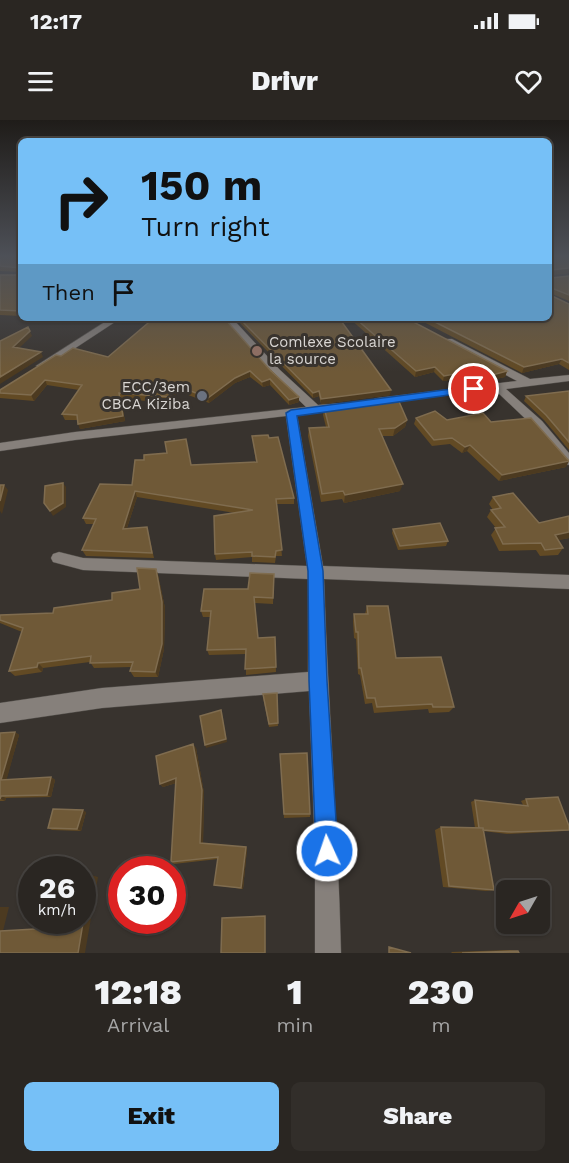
<!DOCTYPE html>
<style>
:root{--surface:#2a2622;--page:#322e2a;--text:#f1f3f6;--muted:#a5a5a5;--line:#464340;--accent:#76c0f7}
body{margin:0;font-family:"Work Sans",sans-serif;background:var(--page);color:var(--text);height:100vh;display:flex;flex-direction:column;font-size:22px;white-space:nowrap}
*{box-sizing:border-box;margin:0}
p{font-size:20px;color:var(--muted)}
.icon{flex:none;width:33px;height:33px;fill:none;stroke:currentColor;stroke-width:2;stroke-linecap:round;stroke-linejoin:round}
.map{position:relative;height:833px;overflow:hidden}
.drawer{display:flex;flex-direction:column;background:var(--surface);flex:1}
.drawer>*{flex:none}
.banner{position:absolute;left:18px;top:18px;width:534px;height:183px;border-radius:9px;box-shadow:0 2px 4px #0004,0 0 0 2px var(--line);background:#76c0f7;color:#111;overflow:hidden}
.needle{width:39px;rotate:231deg}
.buttons{position:absolute;left:496px;top:760px;display:grid;gap:12px}
.buttons a{display:grid;place-items:center;width:54px;height:54px;border-radius:9px;background:var(--surface);box-shadow:0 2px 4px #0004,0 0 0 2px var(--line);font-size:30px}
.speed{position:absolute;left:18px;top:736px;display:flex;gap:12px;font-size:30px;font-weight:700;text-align:center}
.speed>*{display:grid;place-content:center;width:78px;height:78px;border-radius:50%;background:var(--surface);box-shadow:0 2px 4px #0004,0 0 0 2px var(--line);line-height:1}
.speed small{font-size:15px;font-weight:400}
.speed .limit{border:9px solid #d22;background:#fff;color:#111}
.pin{position:absolute;display:grid;place-items:center;width:51px;height:51px;color:#fff;margin:-26px;border:3px solid #fff;border-radius:50%;box-shadow:0 2px 6px #0007}
.me{position:absolute;width:66px;margin:-33px;rotate:357deg;stroke-linejoin:round;filter:drop-shadow(0 0 4px #0008)}
.turn{display:flex;align-items:center;gap:21px;height:126px;padding:0 24px;font-size:27px}
.turn .icon{width:78px;height:78px;stroke-width:2.5}
.turn b{display:block;font-size:42px;line-height:51px}
.then{display:flex;align-items:center;height:57px;padding:0 24px;background:#0003;gap:12px;font-size:22px}
.eta{display:flex;justify-content:space-evenly;align-items:center;height:102px;text-align:center}
.eta b{font-size:36px;font-weight:800;line-height:42px}
.primary-button{display:flex;gap:12px;margin-top:auto;padding:12px 24px}
.primary-button a{flex:1;height:69px;border-radius:9px;background:var(--accent);color:#111;font-size:24px;font-weight:800;line-height:69px;text-align:center}
.primary-button a+a{background:var(--page);color:var(--text)}
.status{display:flex;justify-content:space-between;align-items:center;height:42px;padding:0 30px;background:var(--surface);direction:ltr}
.status svg{height:16px;fill:currentColor}
header{display:flex;justify-content:space-between;align-items:center;height:78px;padding:0 24px;background:var(--surface);font-size:27px;font-weight:800}
.map>svg:first-child{display:block}
</style>
<div class="status"><b>12:17</b><svg viewBox="0 0 49 12"><path d="M0 12V9h3v3zM5 12V6h3v6zM10 12V3h3v9zM15 12V0h3v12zM26 1h20v11H26zM47 4h2v5h-2z"/></svg></div>
<header><svg class="icon" aria-label="menu" viewBox="0 0 24 24"><path d="M4 6h16M4 12h16M4 18h16"/></svg>Drivr<svg class="icon" aria-label="heart" viewBox="0 0 24 24"><path d="M12 20l-8-8c-3-5 5-10 8-4 3-6 11-1 8 4z"/></svg></header>
<div class="map">
<svg width="569" height="833" viewBox="0 0 569 833">
<rect width="100%" height="100%" fill="#38332e"/>
<g fill="none" stroke-linecap="round" stroke-linejoin="round">
<defs>
<path id="minor" d="M111,198H121L45,248L36,246Z
M223,198H232L280,250L318,285L343,283L349,286L343,289L297,295L323,446L569,455V469L324,459C328,584 338,708 341,833H315V731L309,571L102,588L0,603V583L102,568L308,552V459L83,450L53,442L51,438L53,434L59,432L83,438L307,446L286,296L75,320L0,331V323L75,312L306,287L272,254Z
M410,198H423L407,203L406,201Z
M446,219H452L530,259L569,255V261L506,269L542,301L569,333V345L564,344L534,307L495,270L374,283V279L378,278L517,261L446,223Z"/>
</defs>
<use href="#minor" stroke="#534f4b" stroke-width="1"/>
<use href="#minor" fill="#86807b" fill-rule="evenodd"/>
</g>
<path fill="#624a24" d="M0,136H21V152L0,151Z
M549,136H569V153L550,155L551,158L569,156V181L550,173V175L569,184V250L559,244L522,253L416,198H549Z
M21,154V196L0,195V155H19Z
M56,198H83L80,199Z
M238,198H339L390,275L321,284L319,276L313,278L239,202Z
M349,198H406L507,251L505,257L487,261L481,255L443,261L434,252L415,257Z
M219,200L299,277V282L289,285L270,265L263,267L250,257L235,263L209,283L178,271L172,283L121,279L125,301L80,309L78,300H65L62,294L79,270L47,265L34,281L0,278V270L61,236L108,237Z
M569,271V330L544,300L524,281L526,276Z
M324,287L407,300L405,307L393,316H382L400,371L344,383L342,379L321,382L308,316L309,308L326,307L323,295Z
M416,298L491,302L566,347L499,361L467,331L462,333L450,324L432,326L414,304Z
M252,316L294,378V384H277L282,436H276L275,443L252,442V437L216,440L215,434L235,393L137,377L127,408L147,407L154,438L86,436L82,430L94,404H86L83,398L132,365L191,345L256,342Z
M493,377L539,403L569,418L558,420L563,428L558,435L540,436L536,430L499,431L491,415L496,408L487,397L491,390H493L489,384Z
M393,409L448,421L446,426L398,430L392,413Z
M156,449L158,455L165,488L164,529L158,557H134L130,551L131,547L94,548L90,542L43,548L42,552L15,556L9,551L22,512L0,503V495L53,493L112,480L140,469Z
M274,454L273,484L255,483L258,518L275,517L276,552L246,555V534L209,535L207,530L210,497H203L201,491L248,469Z
M367,486L396,538L454,587L449,592L429,593L428,589L374,593L372,583L365,584L360,555L358,554L356,519L354,518L353,501L354,494H365Z
M277,573L278,606L269,607L263,577Z
M15,612L19,615L6,660L51,657L55,660L51,677L6,678L5,681H0V613Z
M196,628L204,673L203,723L246,727L247,729L243,769L214,765L218,739L174,744L171,742L176,663L163,667L160,664Z
M280,634L310,694V697L284,698Z
M526,679L569,710L565,711L507,714L483,711L494,770L486,771L443,767L435,710L441,707L475,708L471,682L475,680L523,685L521,681Z
M86,692L81,711L52,710L48,708Z
M509,830L518,831L519,833H452L451,832Z"/>
<path fill="#4c3a20" d="M569,148V153L549,155V152L551,150Z
M30,211L32,216L15,232L13,227Z
M41,232L43,237L0,264V257Z
M562,239L559,244L522,253L524,247Z
M435,247L434,252L415,257L416,251Z
M483,249L481,255L443,261L444,256Z
M250,251V257L235,263L209,283L208,278L235,258Z
M507,251L505,257L487,261L489,256Z
M270,259V265L263,267L262,262Z
M45,260L47,265L34,281L31,275Z
M176,265L178,271L172,283L170,277Z
M391,270L390,275L321,284V279Z
M319,271V276L313,278V273Z
M119,273L125,301L80,309L78,304Z
M299,277V282L289,285V280Z
M407,300L405,307L393,316L395,308Z
M470,325L467,331L462,333L465,327Z
M569,341L566,347L499,361L502,355Z
M63,363L66,367V387L53,396L50,391Z
M403,364L400,371L344,383L345,375Z
M4,365L8,370L2,394L0,391V381Z
M135,371L137,377L125,414L123,409Z
M569,412V418L550,422L555,415Z
M156,449L158,455L165,488L164,529L158,557L155,552Z
M38,543L43,548L42,552L37,547Z
M222,593L227,622L206,628L205,625Z
M15,612L19,615L6,662L1,660Z
M193,624L196,628L204,673L203,725L200,723Z
M51,657L55,660L51,677L47,675Z
M176,658L179,662L163,667L160,664Z
M1,676L6,678L5,681L1,679Z
M83,690L86,692L81,711L77,709Z
M246,727L247,729L243,769L241,768Z
M91,755L98,757L85,833H78Z
M0,787H9L3,811H0Z
M265,796L266,833H265Z"/>
<path fill="#6f5937" stroke="#7f6c4f" stroke-width="1.5" d="M0,136H21V150V148L0,146Z
M549,136H569V148L551,150L549,152Z
M549,153L551,158L569,156V175L549,167L550,175L569,184V243L562,239L524,247L427,198H549Z
M21,154V191L0,190V155H19Z
M154,198H215L213,201L225,199L270,250L299,277L289,280L270,259L262,262L250,251L235,258L208,278L176,265L170,277L119,273L123,296L78,304L77,295L62,294L82,265L45,260L31,275L0,273V270L56,235L61,236L73,228L108,237Z
M239,198H339L391,270L321,279L319,271L313,273Z
M355,198H406L507,251L489,256L483,249L444,256L435,247L416,251Z
M28,207L30,211L13,227L41,232L0,257V221Z
M569,271V322L546,295L526,276Z
M397,277L407,300L395,308L379,309L403,364L345,375L343,371L322,374L309,308L329,307L324,287Z
M435,291L447,300L483,293L491,302L531,298L569,341L502,355L470,325L465,327L452,318L434,320L416,298Z
M268,315L269,318L278,317L294,378L276,379L282,430L276,431L275,437L252,436V432L215,434L214,396L253,390L135,371L123,409L147,407L152,433L82,430L96,399L83,398L100,364L132,365L135,340H144V335L167,333L165,322L186,319L191,345L257,342L252,316Z
M63,363V383L50,391L44,383L45,366Z
M0,365H4L0,381Z
M513,373L539,403L569,396V412L555,415L563,428L545,430L541,423L503,424L495,408L505,407L491,390L501,388L493,377Z
M440,403L448,421L400,426L393,409Z
M137,448L156,449L162,482V524L155,552L130,551L133,542L90,543L91,536L38,543L37,547L9,551L23,508L0,500V495L53,493L54,488L112,480V473L140,469Z
M250,453L274,454L273,478L254,477L258,518L275,517L276,547L245,549L246,529L207,530L211,491H201L204,469H248Z
M367,486H388L396,538L441,537L454,587H433L432,584L377,587L375,578H367L361,548H359L358,512H356L354,494H368Z
M277,573L278,603L269,604L263,574Z
M221,590L226,619L205,625L200,596Z
M15,612L1,660L51,657L47,675L1,676L0,679V613Z
M193,624L202,670L200,723L246,727L241,768L214,765L218,737L171,742L176,658L160,664L156,636Z
M307,633L310,694H284L280,634Z
M558,677L569,706V710L511,712L483,710V708H479L475,680L528,686L526,679Z
M53,689L83,690L77,709L48,708Z
M441,707L483,708L494,770L449,766Z
M91,755L78,833H0V811L53,808L54,801H82V756Z
M265,796V833H221L222,798Z
M389,827L411,833H389Z
M518,831L519,833H462Z"/>
<linearGradient id="sky" x2="0" y2="1"><stop stop-color="#1f1c19"/><stop offset="0.54" stop-color="#4d5057"/><stop offset="1" stop-color="#4d5057" stop-opacity="0"/></linearGradient>
<rect width="569" height="252" fill="url(#sky)"/>
<path fill="#1a73e8" stroke="#114b97" stroke-width="1.5" d="M474,266L479,269L478,271L297,296L323,451L327,561L338,731L335,739L327,742L320,739L316,731L309,561L308,451L286,293L291,290Z"/>
<circle fill="#8d6e63" stroke="#38332e" stroke-width="2" cx="257" cy="231" r="6"/>
<circle fill="#6b7280" stroke="#38332e" stroke-width="2" cx="202" cy="276" r="6"/>
<g text-anchor="middle" stroke-width="6" stroke-linejoin="round" paint-order="stroke">
<g font-size="15" fill="#d9d6d3" stroke="#38332e" text-anchor="start">
<text x="269" y="227">Comlexe Scolaire<tspan x="269" dy="17">la source</tspan></text>
<text x="190" y="272" text-anchor="end">ECC/3em<tspan x="190" dy="17">CBCA Kiziba</tspan></text>
</g>
</g>
</svg>
<div class="buttons">
<a><svg class="needle" viewBox="-14 -14 28 28"><path d="M0-13l5 13h-10z" fill="#e53935"/><path d="M0 13l5-13h-10z" fill="#a5a5a5"/></svg></a>
</div>
<div class="speed"><div>26<small>km/h</small></div><div class="limit">30</div></div>
<div class="pin" style="left:474px;top:269px;background:#d93025"><svg class="icon" aria-label="arrive" viewBox="0 0 24 24"><path d="M6 21V4h12l-3 4 3 4H6"/></svg></div>
<svg class="me" style="left:327px;top:731px" viewBox="-20 -20 40 40"><circle r="17" fill="#1a73e8" stroke="#fff" stroke-width="3"/><path d="M0-11L8 9 0 5-8 9z" fill="#fff"/></svg>
<div class="banner">
<div class="turn"><svg class="icon" aria-label="right" viewBox="0 0 24 24"><path d="M7 20v-9h11M14 6l5 5-5 5"/></svg><div><b>150 m</b>Turn right</div></div>
<div class="then">Then<svg class="icon" aria-label="arrive" viewBox="0 0 24 24"><path d="M6 21V4h12l-3 4 3 4H6"/></svg></div>
</div>
</div>
<section class="drawer">
<div class="eta">
<div><b>12:18</b><p>Arrival</p></div>
<div><b>1</b><p>min</p></div>
<div><b>230</b><p>m</p></div>
</div>
<div class="primary-button"><a>Exit</a><a>Share</a></div>
</section>
